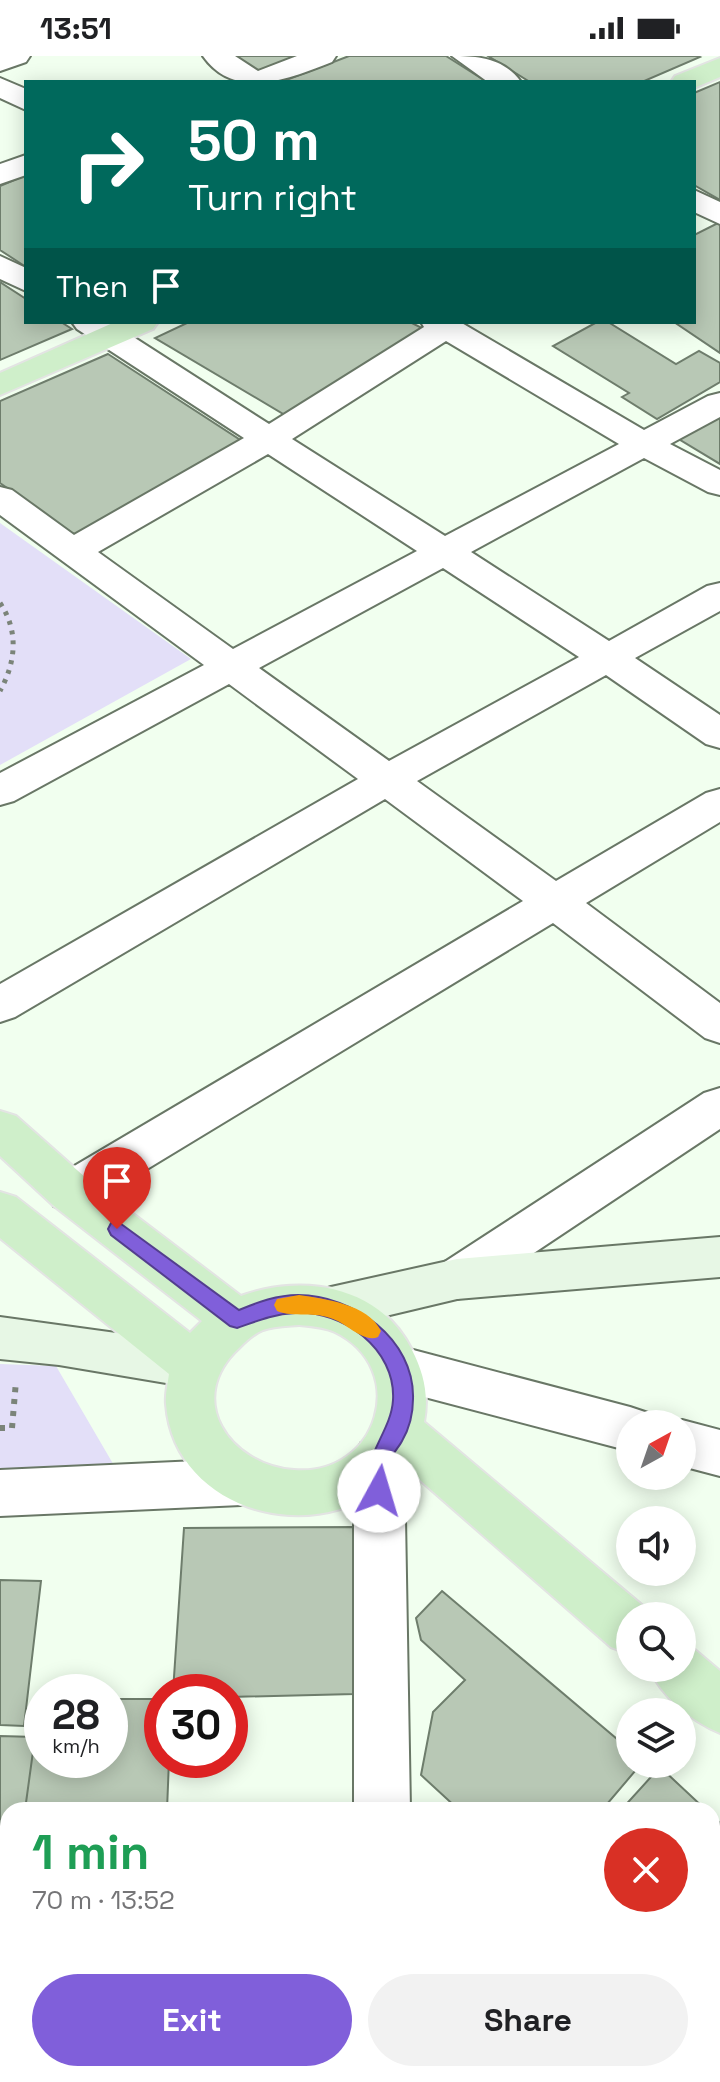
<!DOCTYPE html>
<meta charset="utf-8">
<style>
:root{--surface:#fff;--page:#f2f2f2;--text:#202124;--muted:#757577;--accent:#805fda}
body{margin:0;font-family:"Space Grotesk",sans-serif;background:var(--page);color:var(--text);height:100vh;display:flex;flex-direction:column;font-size:30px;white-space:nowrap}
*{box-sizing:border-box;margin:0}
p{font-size:26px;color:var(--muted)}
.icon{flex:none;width:44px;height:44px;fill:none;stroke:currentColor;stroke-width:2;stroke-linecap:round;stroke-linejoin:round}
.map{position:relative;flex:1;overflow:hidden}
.sheet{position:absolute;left:0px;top:1746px;width:720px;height:280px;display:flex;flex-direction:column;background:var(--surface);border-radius:24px 24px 0 0;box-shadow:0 4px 20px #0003}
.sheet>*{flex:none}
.guide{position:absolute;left:24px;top:24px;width:672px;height:244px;border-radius:0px;box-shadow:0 4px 20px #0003;background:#00695c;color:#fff;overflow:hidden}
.needle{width:52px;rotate:40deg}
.fabs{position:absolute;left:616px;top:1354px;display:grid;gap:16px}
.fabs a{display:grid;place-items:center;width:80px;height:80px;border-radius:50%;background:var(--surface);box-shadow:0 4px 20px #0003;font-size:40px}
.speed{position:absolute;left:24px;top:1618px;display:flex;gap:16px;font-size:40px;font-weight:700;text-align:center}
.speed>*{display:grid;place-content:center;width:104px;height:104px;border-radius:50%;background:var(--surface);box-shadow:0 4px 20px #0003;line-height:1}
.speed small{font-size:20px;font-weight:400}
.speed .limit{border:12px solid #d22;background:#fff;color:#111}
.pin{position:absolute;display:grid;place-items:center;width:68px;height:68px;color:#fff;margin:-82px -34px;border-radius:50% 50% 50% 0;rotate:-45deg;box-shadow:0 0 8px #0007}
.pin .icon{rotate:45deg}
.me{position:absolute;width:88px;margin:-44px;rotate:6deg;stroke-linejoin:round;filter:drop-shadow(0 0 6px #0008)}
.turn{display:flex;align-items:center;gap:28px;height:168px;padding:0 32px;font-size:36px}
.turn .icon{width:104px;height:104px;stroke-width:2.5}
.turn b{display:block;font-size:56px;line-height:68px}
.then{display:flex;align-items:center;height:76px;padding:0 32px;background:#0003;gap:16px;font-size:30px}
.round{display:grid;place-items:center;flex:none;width:84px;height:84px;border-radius:42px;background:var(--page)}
.head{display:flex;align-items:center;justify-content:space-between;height:136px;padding:0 32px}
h1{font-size:48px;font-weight:700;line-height:60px;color:#1e9e55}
.button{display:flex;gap:16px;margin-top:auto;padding:16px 32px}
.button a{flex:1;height:92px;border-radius:48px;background:var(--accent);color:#fff;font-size:32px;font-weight:700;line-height:92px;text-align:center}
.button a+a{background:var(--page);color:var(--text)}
.status{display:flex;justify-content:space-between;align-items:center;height:56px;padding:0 40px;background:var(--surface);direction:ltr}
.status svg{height:22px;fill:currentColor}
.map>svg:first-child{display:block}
</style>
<div class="status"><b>13:51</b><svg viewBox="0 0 49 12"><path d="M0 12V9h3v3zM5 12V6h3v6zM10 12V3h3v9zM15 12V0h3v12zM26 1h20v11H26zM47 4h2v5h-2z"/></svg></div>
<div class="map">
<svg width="720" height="2026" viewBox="0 0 720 2026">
<rect width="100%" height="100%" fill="#f1ffef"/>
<path fill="#e3dff8" d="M0,467L191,603L0,709Z
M0,1308L56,1310L119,1418L0,1417Z"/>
<path fill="#b8c8b5" stroke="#6e7d6c" stroke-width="2" d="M234,0H305L260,18Z
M349,0H446L487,26H281Z
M488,0H698L700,1L642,26H530Z
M720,26V144L694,129V37Z
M26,119V211L0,194V130Z
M718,167L720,169V297L674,266H694V179Z
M0,226L26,243V266H61L72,273L0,304Z
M189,266H410L422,272L285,359L155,282Z
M597,266H608L676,308L699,295L720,307V326L657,363L622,341L629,337L553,290Z
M108,298L248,389L75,479L0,427V345Z
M720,359V408L677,382Z
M353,1471L354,1638L230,1641V1636H173L184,1472Z
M0,1524L41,1525L24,1670L0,1669Z
M442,1535L630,1694V1708H641L602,1754H459L421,1719L433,1656L465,1624L421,1584L416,1562Z
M110,1643H162V1704H169L167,1754H25L35,1681L36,1644H42V1704H110Z
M0,1680L35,1681L25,1754H8V1854L0,1853Z
M660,1711L706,1754H621Z
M712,1759L720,1767V1893L712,1891Z"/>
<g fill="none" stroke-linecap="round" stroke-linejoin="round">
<defs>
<path id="street" d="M0,0H30L26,6L0,15Z
M203,0H235L258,15L297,0H336L332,6C291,22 235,46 203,0Z
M452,0C478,0 504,2 521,26H488Z
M0,22L26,33V54L0,42Z
M26,99V119L0,128V108Z
M694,134L720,146V168L694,156Z
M0,200L26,212V235L0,223Z
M72,266H110L269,368L424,271L421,266H460L644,374L708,340L720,337V361L670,388L720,414V439L708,436L644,402L471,496L609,585L707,530L720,527V555L635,602L720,659V692L706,688L606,619L417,725L556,825L706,737L720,733V766L586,847L720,947V987L705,982L553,867L86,1150L70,1155L54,1150L47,1136L54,1122L523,845L385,743L15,961L0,966V928L358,723L229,628L14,745L0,749V717L204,609L0,459V431L12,434L74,479L244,382L77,273ZM446,285L619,388L445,480L292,383ZM268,398L417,495L233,593L98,496ZM443,512L579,601L389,705L259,612Z
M720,1032V1073L474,1237L457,1243L440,1237L433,1223L440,1209L704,1037Z
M398,1290L630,1351L648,1357L653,1368H630V1395L398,1334L381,1327L374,1312L381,1297Z
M682,1364L720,1374V1420L682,1410V1368H672Z
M379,1380L397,1387L404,1403L410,1754H354V1403L361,1387Z
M241,1403L259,1410L266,1426L259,1442L241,1449L0,1460V1414Z
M0,1863H8V1921H0Z
M720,1880V1943L712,1946V1883Z
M467,2018H531L534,2026H470Z
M582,2018H646L643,2026H579Z"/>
<path id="secondary" d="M720,1181V1221L457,1243L331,1273L314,1267L307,1252L314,1237L331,1231L457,1203Z
M0,1261L196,1288L213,1295L220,1310L213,1325L196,1332L59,1309L0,1303Z"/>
<path id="primary" d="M720,2V21L694,32V26H671L675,20Z
M115,266H158L153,273L0,339V317Z
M0,1055L16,1060L86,1122L241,1240C304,1217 380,1230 412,1294C424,1318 429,1339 424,1366L649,1555L651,1560H630V1598L611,1591L404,1410C336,1497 175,1464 166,1348C165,1338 168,1327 169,1318L0,1182V1136L16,1141L190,1277L202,1265L54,1150L0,1100ZM299,1269C311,1270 324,1271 335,1276C411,1313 378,1421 294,1414C229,1409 184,1343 239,1292C246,1285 253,1278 263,1274C274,1270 287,1270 299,1269Z
M682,1588L695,1594L720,1615V1677C691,1665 662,1641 649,1612H682Z"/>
</defs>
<use href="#street" stroke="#697766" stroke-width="4"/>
<use href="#secondary" stroke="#697766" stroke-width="4"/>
<use href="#primary" stroke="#e3e4e3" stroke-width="4"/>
<path stroke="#7b8479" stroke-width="5" stroke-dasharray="4 6" stroke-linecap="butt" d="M0,547C19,575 16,606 0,635"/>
<path stroke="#7b8479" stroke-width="6" stroke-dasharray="5 7" stroke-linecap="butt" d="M0,1372H12L16,1325"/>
<use href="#street" fill="#fff" fill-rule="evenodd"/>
<use href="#secondary" fill="#e7f7e5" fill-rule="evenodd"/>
<use href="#primary" fill="#cfefca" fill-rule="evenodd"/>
</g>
<path fill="#805fda" stroke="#533e8e" stroke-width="2" d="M117,1165L239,1254C258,1246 277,1239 298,1239C353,1239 415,1283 413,1343C413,1357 409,1373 402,1385C399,1391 391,1399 390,1406C387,1418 392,1430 387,1442L379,1445L372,1442C356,1405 391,1379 393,1344C396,1293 343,1254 295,1257C274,1258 257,1265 237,1272L230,1270L111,1179L108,1173L111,1167Z"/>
<path fill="#f59e0b" d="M299,1239C325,1243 368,1248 381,1275L378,1281C364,1287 347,1268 333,1263C315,1255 294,1262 277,1255L274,1249L277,1243Z"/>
</svg>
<div class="fabs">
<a><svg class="needle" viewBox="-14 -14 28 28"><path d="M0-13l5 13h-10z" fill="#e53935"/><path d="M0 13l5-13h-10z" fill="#757577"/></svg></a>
<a><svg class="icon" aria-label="sound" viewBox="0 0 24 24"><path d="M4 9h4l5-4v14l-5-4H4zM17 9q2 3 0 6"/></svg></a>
<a><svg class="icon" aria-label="search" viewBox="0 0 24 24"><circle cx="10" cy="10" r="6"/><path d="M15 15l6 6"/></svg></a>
<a><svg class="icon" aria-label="layers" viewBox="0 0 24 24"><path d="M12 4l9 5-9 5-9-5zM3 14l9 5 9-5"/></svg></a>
</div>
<div class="speed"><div>28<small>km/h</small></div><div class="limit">30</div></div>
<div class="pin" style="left:117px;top:1173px;background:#d93025"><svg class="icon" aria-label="arrive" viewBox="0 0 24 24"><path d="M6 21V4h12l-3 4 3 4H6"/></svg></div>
<svg class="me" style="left:379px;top:1435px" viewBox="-20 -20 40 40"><circle r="19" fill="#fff"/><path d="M0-13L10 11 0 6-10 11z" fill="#805fda"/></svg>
<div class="guide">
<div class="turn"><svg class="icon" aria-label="right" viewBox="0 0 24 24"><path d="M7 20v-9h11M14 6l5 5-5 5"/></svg><div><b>50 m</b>Turn right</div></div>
<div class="then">Then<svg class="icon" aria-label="arrive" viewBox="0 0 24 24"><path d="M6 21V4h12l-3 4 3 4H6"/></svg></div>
</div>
<section class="sheet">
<div class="head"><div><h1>1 min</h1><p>70 m · 13:52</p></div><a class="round" style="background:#d93025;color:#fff"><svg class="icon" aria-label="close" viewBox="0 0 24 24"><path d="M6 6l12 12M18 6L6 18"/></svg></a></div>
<div class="button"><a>Exit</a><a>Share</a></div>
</section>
</div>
